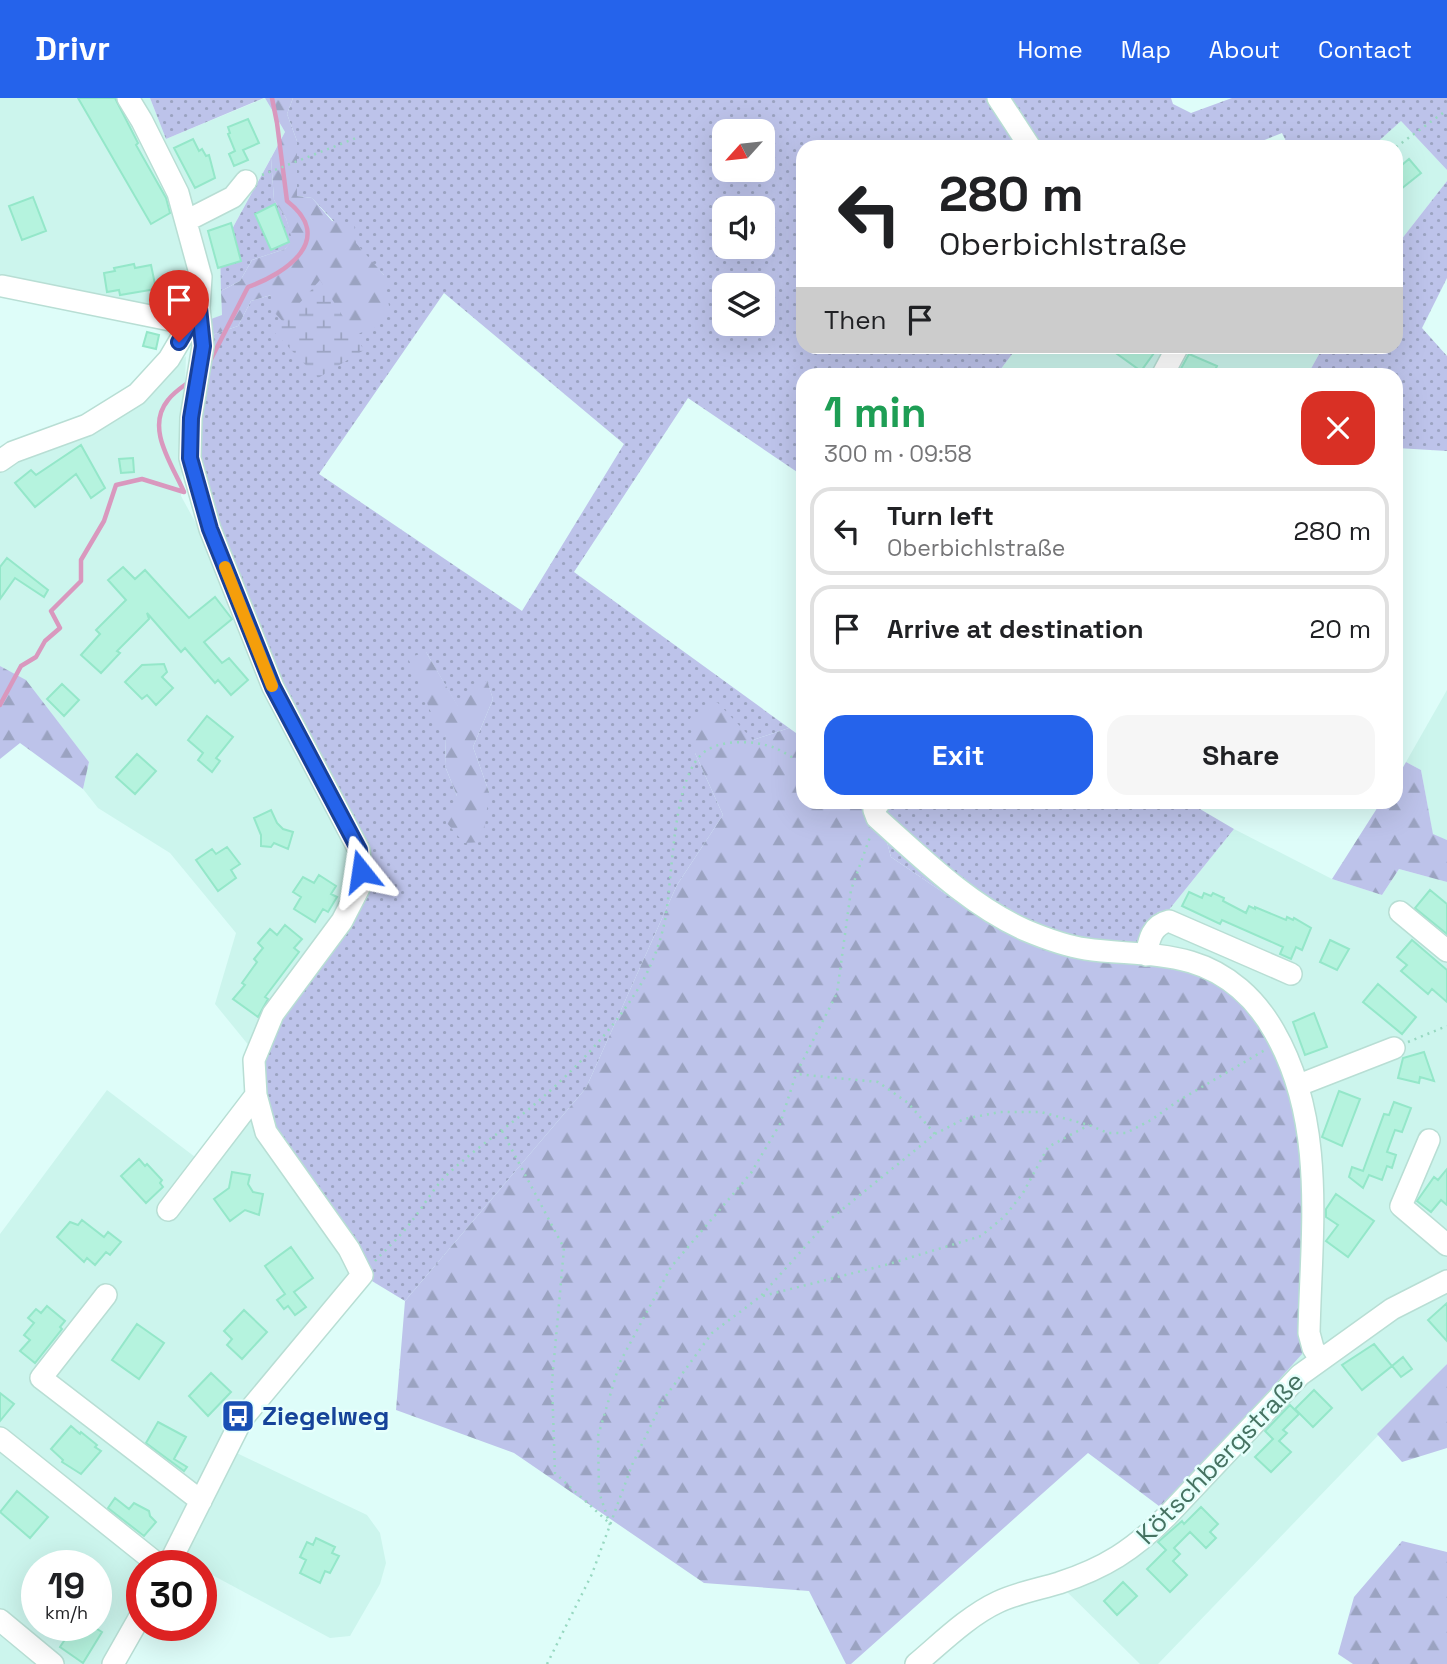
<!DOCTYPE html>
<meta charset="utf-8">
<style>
:root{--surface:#fff;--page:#f6f6f6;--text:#202124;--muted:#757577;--line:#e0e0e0;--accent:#2563eb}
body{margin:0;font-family:"Space Grotesk",sans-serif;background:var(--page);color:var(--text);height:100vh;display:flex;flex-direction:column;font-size:26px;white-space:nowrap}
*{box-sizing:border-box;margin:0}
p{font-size:23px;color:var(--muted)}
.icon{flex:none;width:38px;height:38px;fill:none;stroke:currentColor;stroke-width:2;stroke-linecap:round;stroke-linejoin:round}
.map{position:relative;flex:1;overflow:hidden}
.sheet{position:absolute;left:796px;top:270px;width:607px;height:441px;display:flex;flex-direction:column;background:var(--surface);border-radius:21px;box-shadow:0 7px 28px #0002}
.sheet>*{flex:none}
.banner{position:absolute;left:796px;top:42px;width:607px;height:214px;border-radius:21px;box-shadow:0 7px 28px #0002;background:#fff;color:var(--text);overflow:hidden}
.needle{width:46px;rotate:243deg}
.fabs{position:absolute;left:712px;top:21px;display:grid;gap:14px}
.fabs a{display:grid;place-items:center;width:63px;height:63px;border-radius:14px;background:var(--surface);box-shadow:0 7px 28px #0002;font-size:35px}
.speed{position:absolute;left:21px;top:1452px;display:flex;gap:14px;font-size:35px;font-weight:700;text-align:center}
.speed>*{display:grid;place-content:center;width:91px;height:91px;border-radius:50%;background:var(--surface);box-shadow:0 7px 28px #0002;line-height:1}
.speed small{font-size:18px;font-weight:400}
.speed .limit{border:10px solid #d22;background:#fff;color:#111}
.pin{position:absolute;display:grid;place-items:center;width:60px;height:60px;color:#fff;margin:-72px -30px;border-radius:50% 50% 50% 0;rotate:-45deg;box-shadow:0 0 7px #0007}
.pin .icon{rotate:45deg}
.me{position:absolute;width:77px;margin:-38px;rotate:345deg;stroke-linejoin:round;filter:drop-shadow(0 0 5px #0008)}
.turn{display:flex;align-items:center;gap:24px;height:147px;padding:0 28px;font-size:32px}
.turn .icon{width:91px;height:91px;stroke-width:2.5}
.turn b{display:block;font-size:49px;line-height:60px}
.then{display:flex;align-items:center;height:66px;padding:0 28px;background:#0003;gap:14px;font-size:26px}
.round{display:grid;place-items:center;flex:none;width:74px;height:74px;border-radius:21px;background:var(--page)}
.summary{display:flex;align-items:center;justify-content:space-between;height:119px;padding:0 28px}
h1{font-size:42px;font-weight:700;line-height:52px;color:#1e9e55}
.button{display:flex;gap:14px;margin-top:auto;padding:14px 28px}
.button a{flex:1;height:80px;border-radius:21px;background:var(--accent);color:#fff;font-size:28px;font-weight:700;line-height:80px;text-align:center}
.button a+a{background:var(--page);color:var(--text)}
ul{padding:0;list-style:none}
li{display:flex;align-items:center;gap:21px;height:88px;margin:0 14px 10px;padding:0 14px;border:4px solid var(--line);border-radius:21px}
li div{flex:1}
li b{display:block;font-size:26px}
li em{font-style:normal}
header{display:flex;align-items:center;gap:42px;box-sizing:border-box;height:98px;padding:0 35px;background:var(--accent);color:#fff}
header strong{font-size:33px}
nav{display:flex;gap:38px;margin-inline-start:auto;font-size:24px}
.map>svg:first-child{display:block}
</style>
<header>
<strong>Drivr</strong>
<nav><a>Home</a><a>Map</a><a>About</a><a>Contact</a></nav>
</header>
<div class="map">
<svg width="1447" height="1566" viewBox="0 0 1447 1566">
<defs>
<pattern id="grass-dots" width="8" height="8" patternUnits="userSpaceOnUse" patternTransform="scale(1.75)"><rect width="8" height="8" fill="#bdc3ea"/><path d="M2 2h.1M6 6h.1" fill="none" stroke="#9ba3c1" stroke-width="1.8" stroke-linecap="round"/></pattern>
<pattern id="forest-firs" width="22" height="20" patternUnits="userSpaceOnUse" patternTransform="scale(1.75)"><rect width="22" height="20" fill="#bdc3ea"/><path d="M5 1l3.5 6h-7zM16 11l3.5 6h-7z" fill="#9ba3c1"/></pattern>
<pattern id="wetland-marsh" width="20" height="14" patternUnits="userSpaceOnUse" patternTransform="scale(1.75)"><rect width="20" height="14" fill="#bdc3ea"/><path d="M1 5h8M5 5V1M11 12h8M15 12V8" fill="none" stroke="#9ba3c1"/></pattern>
</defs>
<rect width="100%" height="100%" fill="#defdf9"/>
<path fill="#ccf5ed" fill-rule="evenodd" d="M0,0H150L166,41L265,0L285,34L220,153L222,218L178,230L0,198Z
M1401,23L1447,72V83L1397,147L1396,49H1372Z
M1011,249H1323L1308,276H997L1013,255Z
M186,258L181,398L210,451L274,611L347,753L340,812L250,949L215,906L236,835L170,755L98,710L83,691L89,664L26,583L0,568V370L141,298Z
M1447,592V742L1433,737L1421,672L1406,664Z
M1234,731L1332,781L1382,797L1399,771L1447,784V1266L1158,1566H1140L1052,1479L1103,1460L1163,1411L1137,847L1158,814L1168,813Z
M107,992L199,1062L245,1005L350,1174L236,1318L220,1347L367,1417L380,1435L386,1465L380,1486L350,1538L330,1540L201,1471V1468H196L164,1451L154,1468H142V1492L101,1566H0V1136ZM37,1468H96V1528H37Z"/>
<path fill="url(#grass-dots)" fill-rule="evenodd" d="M150,0H264L166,41Z
M293,0H1171L1173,6L1191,15L1232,0H1447V72L1401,23L1372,49H1289L1282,35L1247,49H803V248H1011L1013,255L997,276H803V378L688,300L574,474L789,630L753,642L695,655L723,717L677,787L586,990L405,1203L367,1180L271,1026L262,998L264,949L365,787L208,402L199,359L197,311L212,237L238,228L251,203L271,197L384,177L312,100L297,98V43L287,16ZM724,33H763V72H724ZM724,110H763V149H724ZM724,187H763V226H724ZM444,195L624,346L522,513L319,376ZM426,554L458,609L487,583L493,601L473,649L489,694L457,698L445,668L446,638Z
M271,60L274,102L286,120L293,142L285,151L252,162L240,183L221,193L220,153Z
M1447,83V180L1422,230L1447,258V353L1397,350L1396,276H1308L1323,249L1396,248L1397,147Z
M876,704H1188L1234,731L1168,813L1158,814L1137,847L1132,864L1036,849L991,827L891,759Z"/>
<path fill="url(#forest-firs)" d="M265,0H293L287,16L297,43V98L312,100L332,123L354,125L356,145L384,177L389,208L375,229L348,240L287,228L272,212L271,197L251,203L238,228L212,237L211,221L222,217L221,193L240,183L252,162L285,151L292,142L286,120L274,102L271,60L285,34Z
M426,554L458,608L487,582L493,601L473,649L489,694L483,744L464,745L446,724L457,698L445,668L446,638L435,624L408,560Z
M0,568L26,582L89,664L83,691L20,645L0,661Z
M717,604L753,642L789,630L803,640V704H876L891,759L991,827L1036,849L1186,871L1215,883L1243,905L1266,936L1286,984L1299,1034L1304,1074L1302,1256L1163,1411L1088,1355L851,1566H846L809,1493L704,1485L514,1355L396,1312L405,1203L586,990L677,787L723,717L695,655L690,620Z
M1406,664L1421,672L1433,736L1447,742V784L1399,771L1382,797L1332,781L1381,704H1396L1397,680Z
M1447,1266V1350L1402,1364L1377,1336Z
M1402,1443L1447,1454V1566H1353L1338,1556L1354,1499Z"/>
<path fill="url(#wetland-marsh)" d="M320,182L364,252L318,280L274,234Z"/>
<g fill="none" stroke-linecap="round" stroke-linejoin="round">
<path stroke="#d998be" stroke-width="4.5" d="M210,263L248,189C287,175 336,141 287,103L277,25L272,0
M0,607L21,568L36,559L45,543L60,530L51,513L81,483V462L104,423L116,387L142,381L184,394C172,366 145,330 168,302C173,295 182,289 189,284"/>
</g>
<path fill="#b5f3de" stroke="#94e7c9" stroke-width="2" d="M78,0H115L138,45L136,47L166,100L170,115L151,126Z
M248,21L259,45L243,52L248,62L234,68L229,56L235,53L228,36L230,35L228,29Z
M193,41L199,53L202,51L206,58L209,57L215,80L195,90L174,50Z
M1409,61L1421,75L1396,95V72Z
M33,99L46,133L22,142L9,108Z
M275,106L289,144L271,152L255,116Z
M231,125L241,163L218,170L208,133Z
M134,166L135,170L151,167L156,191L120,197L119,192L107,194L104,175L115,173L114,170Z
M147,234L159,237L156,251L143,248Z
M1106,248H1159L1141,273Z
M1189,256L1217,268L1213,276H1178Z
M81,347L105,390L91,400L76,376L35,409L15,385L31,372L36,377Z
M133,360L134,374L121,375L119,361Z
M7,460L48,492L44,499L15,480L0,501V469Z
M123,469L135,481L145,472L189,520L215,499L232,521L204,544L222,565L229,560L248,582L231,597L218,582L215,585L185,550L181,554L147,515L149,521L117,553L120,555L101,575L81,557L100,536L96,532L126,502L108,482Z
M164,566L167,574L162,579L173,590L156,607L147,597L142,601L125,584L142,567Z
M62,586L79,602L64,618L47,601Z
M207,618L233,639L216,660L220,663L212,674L198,662L203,655L188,642Z
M137,656L156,673L135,696L116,679Z
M271,712L277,725L283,731L293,734L288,751L274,745L271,749L261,748V737L254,720Z
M227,749L240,766L231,772L236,780L218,793L196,762L212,751L216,756Z
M319,777L336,788L331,796L337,799L328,814L323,811L315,824L294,811L301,799L293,794L303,779L314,785Z
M1430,792L1447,806V836L1415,810Z
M1189,794L1202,800L1204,795L1211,798L1213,795L1224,800L1223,803L1246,815L1249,808L1255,811V809L1286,822L1287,819L1293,822L1294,820L1311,830L1302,852L1296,849L1291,861L1280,856L1283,849L1222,822L1220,826L1182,808Z
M285,827L302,841L294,850L299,854L265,899L268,901L258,919L233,901L245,887L242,885L257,864L254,861L263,850L258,845L270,831L277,837Z
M1330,842L1349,851L1337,872L1320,864Z
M1412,842L1447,872V904L1432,891L1428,896L1401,873L1407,867L1397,859Z
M1378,886L1416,919L1402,936L1363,904Z
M1314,915L1327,949L1305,957L1293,924Z
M1424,954L1434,983L1420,979L1419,985L1398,980L1403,960Z
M1339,993L1360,1001L1342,1048L1322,1039Z
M1394,1004L1411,1010L1402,1034L1395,1032L1387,1054L1396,1057L1392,1070L1387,1068L1382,1082L1369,1077L1363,1090L1349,1079L1352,1069L1363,1073L1384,1016L1389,1017Z
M139,1061L145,1068L147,1066L162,1082L160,1085L163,1089L146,1105L121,1078Z
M1447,1071V1107L1441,1102L1431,1114L1417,1103L1434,1079L1438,1082Z
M232,1074L250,1077L248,1086L253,1094L263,1096L259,1117L245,1112L230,1123L214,1101L229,1090Z
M1336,1096L1374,1123L1348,1159L1326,1143L1338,1127L1326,1119V1111Z
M82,1122L104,1139L108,1134L121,1144L110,1157L106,1154L95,1167L87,1160L84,1164L57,1139L70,1124L78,1127Z
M291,1149L313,1180L294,1194L306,1209L295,1217L288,1208L284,1211L277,1202L285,1196L265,1168Z
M1447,1205V1243L1428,1222Z
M47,1208L65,1223L60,1229L62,1231L35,1265L20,1253L30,1242L24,1237L34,1225L28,1220L36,1211L41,1215Z
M244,1212L267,1234L242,1261L227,1247L232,1241L224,1233Z
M137,1226L164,1245L139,1281L112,1262Z
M1374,1246L1392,1268L1362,1292L1342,1267Z
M1403,1259L1412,1271L1401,1279L1392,1268Z
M211,1275L231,1294L208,1318L189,1298Z
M1314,1292L1332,1310L1313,1329L1295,1311Z
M0,1295L14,1306L0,1323Z
M1290,1307L1299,1316L1283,1332L1287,1335L1279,1343L1291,1354L1271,1374L1255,1359L1273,1341L1265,1333Z
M158,1324L186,1339L174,1361L187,1369L184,1373L146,1345Z
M71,1328L80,1336L81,1334L97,1347L95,1349L101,1353L81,1376L62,1364L63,1362L51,1351Z
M17,1393L48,1419L30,1440L0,1414Z
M115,1400L129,1411L134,1405L149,1413L150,1418L156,1424L144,1438L108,1410Z
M1201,1409L1218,1426L1210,1434L1216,1440L1206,1450L1190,1434L1174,1450L1180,1456L1173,1463L1187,1477L1170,1494L1147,1471L1166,1452L1158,1444L1182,1423L1184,1426Z
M316,1440L335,1449L332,1455L339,1458L330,1475L325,1473L320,1485L300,1475L306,1462L300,1459L307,1444L313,1447Z
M1123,1484L1137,1498L1117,1517L1104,1503Z
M74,1528H92L102,1534L83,1565L60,1549Z"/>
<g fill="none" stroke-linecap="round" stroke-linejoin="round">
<defs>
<path id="minor" d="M128,0L142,23L178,95L201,179L199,210L203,248L191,320L190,360L210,431L273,589L359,752L361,773L359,790L342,823L273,916L254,962L256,997L266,1034L349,1151L362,1177L242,1321L168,1468
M998,0L1030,49
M186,123L233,99L246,83
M2,188L190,226
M1163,276L1178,248
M0,363L13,354L87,327L137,296L169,261L199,210
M880,704L874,712L877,720C923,761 969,807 1025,832C1044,840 1065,848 1086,851C1120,856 1157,854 1191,864C1228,875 1256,901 1274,933C1327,1025 1311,1134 1309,1235L1313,1250L1320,1261
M1400,814L1447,853
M1146,857C1149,841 1152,827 1169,823L1291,876
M1299,987L1394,950
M1429,1042L1401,1108L1447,1147
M168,1112L256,997
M106,1197L41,1280L201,1403
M0,1340L160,1468
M0,1522L53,1566
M113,1566L142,1515
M916,1566C941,1545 968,1518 998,1504C1017,1495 1039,1491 1059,1485C1105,1470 1133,1452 1167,1418L1300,1277L1392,1211L1447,1183"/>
</defs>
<use href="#minor" stroke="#b8ded4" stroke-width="24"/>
<path stroke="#98d8c1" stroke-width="2.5" stroke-dasharray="2 5" stroke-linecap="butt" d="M1396,49L1447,12
M262,77L356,40
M1408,944L1447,928
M502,1033L564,1150L552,1284L555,1375L608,1424
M935,1036L964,1021L1000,1014H1041L1089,1027L1108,1035H1126L1151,1022L1178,1003L1265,952
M375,1163C387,1150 401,1138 411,1124C424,1108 435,1087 450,1074C475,1051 503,1032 529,1011C571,976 613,933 641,886C652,867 661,843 665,822C673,780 672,688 700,658C716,640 755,642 775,650C785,654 794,661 803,666
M763,1198L889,1166L981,1138L1005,1118L1023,1095L1048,1049L1089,1027
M610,1427L599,1394L598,1338L620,1264L671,1169L751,1075L780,1026L796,976L837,895L851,792L870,739
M547,1566L592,1476L632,1367L663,1302L712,1235L761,1198L828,1123L935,1036L908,1005L878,984L796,976"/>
<use href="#minor" stroke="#fff" stroke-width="21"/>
</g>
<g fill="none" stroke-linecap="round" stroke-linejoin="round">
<defs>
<path id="route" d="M179,244L199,210L203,248L191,320L190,360L210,431L273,589L359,752L361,773"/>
</defs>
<use href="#route" stroke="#184099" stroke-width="18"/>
<use href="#route" stroke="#2563eb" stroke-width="12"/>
<path stroke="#f59e0b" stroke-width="12" d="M225,469L272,588"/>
</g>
<defs>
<symbol id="bus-square" viewBox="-11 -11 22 22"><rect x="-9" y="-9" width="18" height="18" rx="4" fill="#1a4fb4" stroke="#e5fffc"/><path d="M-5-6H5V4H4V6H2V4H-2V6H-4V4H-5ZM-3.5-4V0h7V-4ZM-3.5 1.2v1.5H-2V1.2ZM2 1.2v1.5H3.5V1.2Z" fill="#fff"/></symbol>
</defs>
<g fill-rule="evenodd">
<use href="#bus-square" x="219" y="1299" width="38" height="38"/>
</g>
<g text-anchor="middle" stroke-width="5" stroke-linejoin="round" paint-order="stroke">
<g font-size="26" font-weight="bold" fill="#164399" stroke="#e5fffc" text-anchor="start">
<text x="262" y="1327">Ziegelweg</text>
</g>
<g font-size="26" fill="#467362" stroke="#e5fffc">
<text transform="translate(1220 1360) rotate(-46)" y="9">Kötschbergstraße</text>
</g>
</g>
</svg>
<div class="fabs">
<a><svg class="needle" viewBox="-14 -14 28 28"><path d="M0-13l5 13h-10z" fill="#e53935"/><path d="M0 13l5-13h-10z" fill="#757577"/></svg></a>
<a><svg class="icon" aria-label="sound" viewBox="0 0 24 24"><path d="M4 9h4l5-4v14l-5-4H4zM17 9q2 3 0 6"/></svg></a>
<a><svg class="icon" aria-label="layers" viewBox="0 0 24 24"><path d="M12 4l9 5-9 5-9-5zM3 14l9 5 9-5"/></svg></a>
</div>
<div class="speed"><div>19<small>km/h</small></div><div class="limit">30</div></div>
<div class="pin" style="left:179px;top:244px;background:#d93025"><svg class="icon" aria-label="arrive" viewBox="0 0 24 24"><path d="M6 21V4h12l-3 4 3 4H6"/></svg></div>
<svg class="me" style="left:361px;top:773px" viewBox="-20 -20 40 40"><path d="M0-17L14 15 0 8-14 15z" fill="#2563eb" stroke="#fff" stroke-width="4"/></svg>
<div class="banner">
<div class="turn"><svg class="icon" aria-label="left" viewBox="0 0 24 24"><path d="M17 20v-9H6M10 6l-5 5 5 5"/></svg><div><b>280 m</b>Oberbichlstraße</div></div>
<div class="then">Then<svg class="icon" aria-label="arrive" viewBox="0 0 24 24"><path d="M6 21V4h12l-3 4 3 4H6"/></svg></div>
</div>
<section class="sheet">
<div class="summary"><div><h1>1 min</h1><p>300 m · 09:58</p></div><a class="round" style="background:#d93025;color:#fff"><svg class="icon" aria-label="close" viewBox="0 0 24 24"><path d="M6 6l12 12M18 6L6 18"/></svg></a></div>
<ul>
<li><svg class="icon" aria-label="left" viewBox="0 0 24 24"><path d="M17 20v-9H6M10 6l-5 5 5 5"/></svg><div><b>Turn left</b><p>Oberbichlstraße</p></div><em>280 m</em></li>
<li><svg class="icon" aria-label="arrive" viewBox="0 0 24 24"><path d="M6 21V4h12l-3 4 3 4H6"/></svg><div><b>Arrive at destination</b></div><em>20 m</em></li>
</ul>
<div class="button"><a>Exit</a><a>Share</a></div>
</section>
</div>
